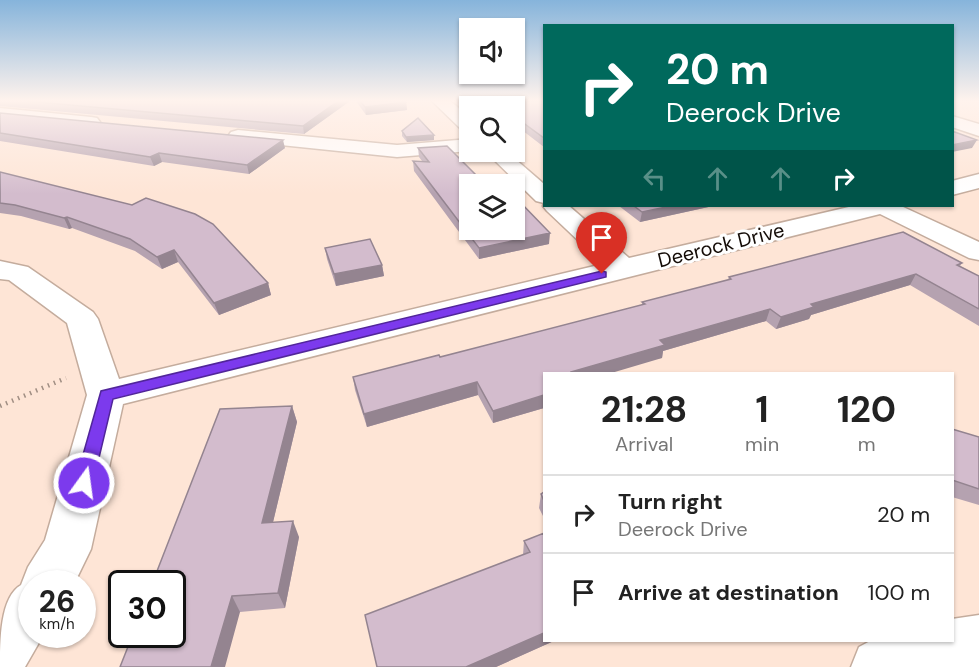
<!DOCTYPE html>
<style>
:root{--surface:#fff;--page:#f2f2f2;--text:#222;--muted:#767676;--line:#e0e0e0}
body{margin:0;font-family:"DM Sans",sans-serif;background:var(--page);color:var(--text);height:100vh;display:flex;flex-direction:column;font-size:22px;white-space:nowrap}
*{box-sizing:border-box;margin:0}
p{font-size:20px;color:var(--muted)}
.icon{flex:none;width:33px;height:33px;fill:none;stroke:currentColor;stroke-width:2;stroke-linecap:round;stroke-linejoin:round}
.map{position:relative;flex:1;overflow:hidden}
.details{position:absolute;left:543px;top:372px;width:411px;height:270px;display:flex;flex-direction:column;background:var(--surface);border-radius:0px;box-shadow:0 2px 4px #0004}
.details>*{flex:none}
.hud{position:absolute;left:543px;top:24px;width:411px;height:183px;border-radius:0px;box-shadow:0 2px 4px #0004;background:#00695c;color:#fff;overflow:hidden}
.controls{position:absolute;left:459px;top:18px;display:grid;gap:12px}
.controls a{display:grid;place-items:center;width:66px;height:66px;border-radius:0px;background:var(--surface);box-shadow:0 2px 4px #0004;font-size:30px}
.speed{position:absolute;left:18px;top:570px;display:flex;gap:12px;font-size:30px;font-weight:700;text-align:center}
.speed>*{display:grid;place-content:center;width:78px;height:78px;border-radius:50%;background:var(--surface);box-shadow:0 2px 4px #0004;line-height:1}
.speed small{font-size:15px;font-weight:400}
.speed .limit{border:3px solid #111;border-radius:9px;background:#fff;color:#111}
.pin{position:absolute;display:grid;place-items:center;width:51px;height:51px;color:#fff;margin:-62px -26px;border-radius:50% 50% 50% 0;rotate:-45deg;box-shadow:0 0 6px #0007}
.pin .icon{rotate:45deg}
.me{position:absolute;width:66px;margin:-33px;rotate:14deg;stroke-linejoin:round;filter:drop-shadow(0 0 4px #0008)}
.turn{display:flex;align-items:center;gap:21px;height:126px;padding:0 24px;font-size:27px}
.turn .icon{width:78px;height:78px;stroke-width:2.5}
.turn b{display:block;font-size:42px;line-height:51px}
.lanes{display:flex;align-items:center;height:57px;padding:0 24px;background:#0003;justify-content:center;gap:30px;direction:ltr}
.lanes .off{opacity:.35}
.eta{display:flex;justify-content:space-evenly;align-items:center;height:102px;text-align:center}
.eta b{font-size:36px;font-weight:700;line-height:42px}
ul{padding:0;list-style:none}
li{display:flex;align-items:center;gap:18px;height:78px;padding:0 24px;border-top:2px solid var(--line)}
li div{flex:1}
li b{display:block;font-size:22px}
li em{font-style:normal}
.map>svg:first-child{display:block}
</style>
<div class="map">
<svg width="979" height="667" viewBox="0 0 979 667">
<rect width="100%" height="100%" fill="#fee5d6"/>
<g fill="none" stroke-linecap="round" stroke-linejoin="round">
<defs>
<path id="minor" d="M432,101H450L470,117V132L463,131Z
M0,108L91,117L97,118L100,122L97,126L91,127L0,118Z
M952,116L979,124V136L952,127Z
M238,130L397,145L470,139V151L397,157L231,140L228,136L231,132Z
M486,152H507L544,184V203L536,201Z
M979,174V188L952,195V181Z
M544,204L569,206L629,258L853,206H901L979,242V260L969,258L880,214L123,404L91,549L74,584H32V634H44L25,667H0C0,641 0,597 21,585L28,567L45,540L87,395L67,323L9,280L0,279V261L28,267L93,312L98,319L119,379L603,264L547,211L543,206Z
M979,615V667H851L859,647L872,640H952V619Z"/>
</defs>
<use href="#minor" stroke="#c4ac9d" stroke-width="3"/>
<path stroke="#a08e83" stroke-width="4.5" stroke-dasharray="1.5 5" stroke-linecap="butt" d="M0,406L66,378"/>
<use href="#minor" fill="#fff" fill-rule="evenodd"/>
</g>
<path fill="#b5a2b0" d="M0,101H350L304,134L0,106Z
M356,101H405L406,102L407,110L366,115Z
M485,101H544V147L514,124V106H492Z
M0,113L285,148L249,174L162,162L154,166L0,141Z
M402,131L434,140L407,142L402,136Z
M418,148L470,184L549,244L479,259L414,171L413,161H422L419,157Z
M0,172L268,283L271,295L219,315L178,262L162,269L135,251L72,228L69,229L21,216L0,213Z
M619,206H713L640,222Z
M325,248L382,265L384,276L336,286L327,259Z
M962,263L960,266L979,276V326L910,285L811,315L809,319L776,329L766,321L663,351L662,358L544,374V408L493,423L478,395L367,427L355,390L353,377L440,357L642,305V302L728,280L729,277Z
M292,406L297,422L273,522L299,537L285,608L240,612L120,667Z
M952,429L979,437V505L952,497Z
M544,492V518L539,508L541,494Z
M544,533L556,640L496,667H377L523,555L524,541Z"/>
<path fill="#948490" d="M338,101H350L304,134L303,126Z
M406,102L407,110L366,115L365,107Z
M434,135V140L407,142L406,137Z
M283,140L285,148L249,174L247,165Z
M977,140L972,148L952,152V145Z
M159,153L162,162L154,166L150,157Z
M671,206H713L640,222L642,212Z
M67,217L72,228L69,229L64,218Z
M550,233L549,244L479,259V248Z
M174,250L178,262L162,269L157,257Z
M382,265L384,276L336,286L334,274Z
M916,274L910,285L811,315L809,319L776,329L781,317L811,304Z
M268,283L271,295L219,315L214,303Z
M770,309L766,321L663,351L662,358L608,374H571V372L660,340Z
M477,382L478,395L367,427L364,414Z
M544,395V408L493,423V411Z
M292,406L297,422L269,539L262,523Z
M293,521L299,537L285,608L278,593Z
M232,596L240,612L225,667H211Z
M544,633V640H556L496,667H466Z"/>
<path fill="#d3bccd" stroke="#948490" stroke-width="1.5" d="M26,101H338L303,126Z
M360,101H405L406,102L365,107Z
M495,101H544V138L514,116V106H503Z
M0,113L283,140L247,165L159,153L150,157L0,133Z
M418,118L434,135L406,137L402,131Z
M952,131L977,140L952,145Z
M447,146L485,184H470V230H514V199L516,198L550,233L479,248L413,161L429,162L418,148Z
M0,172L132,205L146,198L195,214L213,224L268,283L214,303L174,250L157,257L130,239L67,217L64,218L15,205L0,203Z
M634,206H671L642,212Z
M903,232L962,263L957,265L979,276V309L916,274L811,304L814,307L781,317L770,309L660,340L665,345L571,372L572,374H544V395L493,411L477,382L364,414L353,377L439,355L440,357L645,304L642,302L731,279L729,277Z
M370,239L382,265L334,274L325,248Z
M292,406L262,523L293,521L278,593L232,596L211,667H120L133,634H172V584H152L220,409Z
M952,429L979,437V489L952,480Z
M544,492V501L541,494Z
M544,533V633L466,667H377L365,615L530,552L524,541Z"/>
<linearGradient id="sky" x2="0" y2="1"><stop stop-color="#86b4db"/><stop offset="0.52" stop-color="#fff3ed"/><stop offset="1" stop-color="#fff3ed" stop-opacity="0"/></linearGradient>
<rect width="979" height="194" fill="url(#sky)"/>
<path fill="#7c3aed" stroke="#51269a" stroke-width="1.5" d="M602,271L606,272V277L113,399L93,483L90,488L84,491L77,488L75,483L101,391Z"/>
<g text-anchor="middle" stroke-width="6" stroke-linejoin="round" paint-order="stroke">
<g font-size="20" fill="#140c07" stroke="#fff">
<text transform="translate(721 245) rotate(-14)" y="7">Deerock Drive</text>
</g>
</g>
</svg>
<div class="controls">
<a><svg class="icon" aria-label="sound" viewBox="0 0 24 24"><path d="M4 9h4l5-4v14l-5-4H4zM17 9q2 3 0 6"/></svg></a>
<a><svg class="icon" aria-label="search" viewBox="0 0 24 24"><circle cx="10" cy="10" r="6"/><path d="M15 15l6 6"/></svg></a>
<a><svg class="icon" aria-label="layers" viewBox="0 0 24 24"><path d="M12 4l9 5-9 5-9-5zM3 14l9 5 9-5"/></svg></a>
</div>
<div class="speed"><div>26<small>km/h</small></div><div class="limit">30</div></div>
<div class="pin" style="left:602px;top:274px;background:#d93025"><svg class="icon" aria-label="arrive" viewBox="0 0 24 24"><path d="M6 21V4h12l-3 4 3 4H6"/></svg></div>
<svg class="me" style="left:84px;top:483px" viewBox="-20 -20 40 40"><circle r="17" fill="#7c3aed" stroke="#fff" stroke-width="3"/><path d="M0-11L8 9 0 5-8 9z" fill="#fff"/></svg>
<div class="hud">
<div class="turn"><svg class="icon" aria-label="right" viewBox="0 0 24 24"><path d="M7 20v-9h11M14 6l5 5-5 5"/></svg><div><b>20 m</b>Deerock Drive</div></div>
<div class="lanes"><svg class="icon off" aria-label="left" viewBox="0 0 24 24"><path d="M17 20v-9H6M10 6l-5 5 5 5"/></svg><svg class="icon off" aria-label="ahead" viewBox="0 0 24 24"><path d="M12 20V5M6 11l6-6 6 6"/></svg><svg class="icon off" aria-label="ahead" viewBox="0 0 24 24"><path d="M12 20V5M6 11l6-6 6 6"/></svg><svg class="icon" aria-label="right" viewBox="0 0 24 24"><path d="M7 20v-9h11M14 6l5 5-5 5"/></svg></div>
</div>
<section class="details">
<div class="eta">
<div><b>21:28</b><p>Arrival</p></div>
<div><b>1</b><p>min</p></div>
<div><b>120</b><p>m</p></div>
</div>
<ul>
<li><svg class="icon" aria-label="right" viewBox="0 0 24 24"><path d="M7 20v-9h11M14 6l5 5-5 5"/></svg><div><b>Turn right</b><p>Deerock Drive</p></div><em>20 m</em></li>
<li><svg class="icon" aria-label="arrive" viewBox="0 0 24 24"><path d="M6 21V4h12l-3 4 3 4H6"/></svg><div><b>Arrive at destination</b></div><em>100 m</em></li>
</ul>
</section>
</div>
